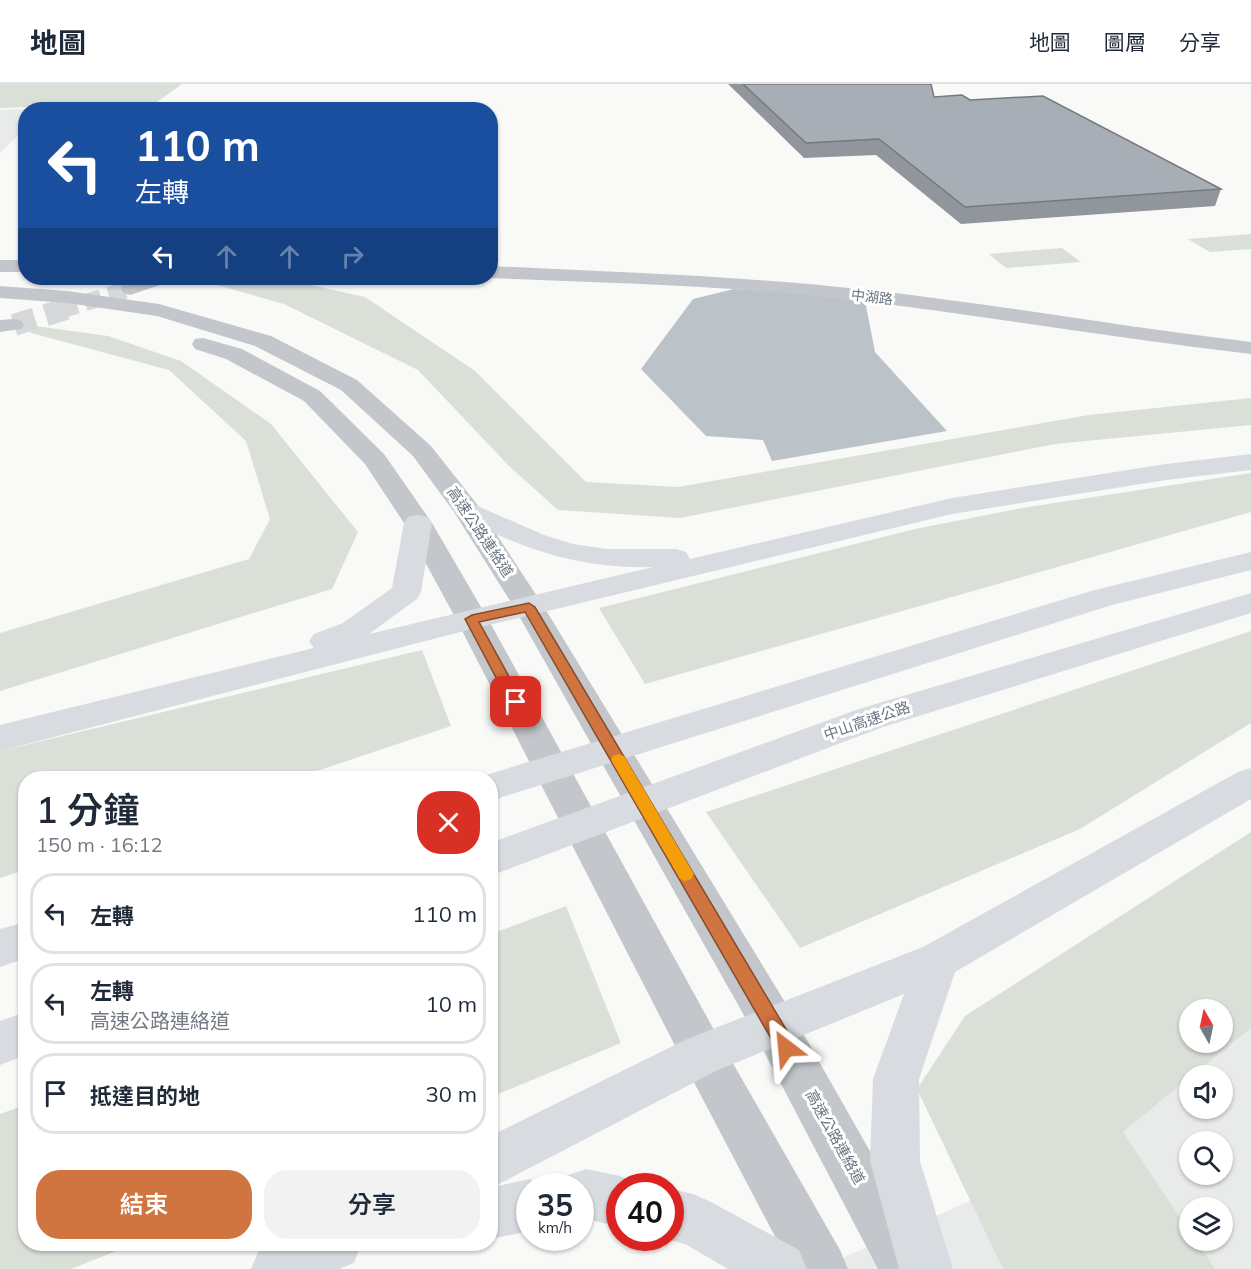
<!DOCTYPE html>
<html lang="zh-TW">
<meta charset="utf-8">
<style>
:root{--surface:#fff;--page:#f2f2f3;--text:#1f2937;--muted:#747a83;--line:#e0e1e3;--accent:#d07440}
body{margin:0;font-family:Mulish,"Noto Sans TC",sans-serif;background:var(--page);color:var(--text);height:100vh;display:flex;flex-direction:column;font-size:22px;white-space:nowrap}
*{box-sizing:border-box;margin:0}
p{font-size:20px;color:var(--muted)}
.icon{flex:none;width:33px;height:33px;fill:none;stroke:currentColor;stroke-width:2;stroke-linecap:round;stroke-linejoin:round}
.map{position:relative;flex:1;overflow:hidden}
.side{position:absolute;left:18px;top:687px;width:480px;height:480px;display:flex;flex-direction:column;background:var(--surface);border-radius:24px;box-shadow:0 2px 4px #0004}
.side>*{flex:none}
.banner{position:absolute;left:18px;top:18px;width:480px;height:183px;border-radius:24px;box-shadow:0 2px 4px #0004;background:#1a4fa0;color:#fff;overflow:hidden}
.needle{width:39px;rotate:351deg}
.fabs{position:absolute;left:1179px;top:915px;display:grid;gap:12px}
.fabs a{display:grid;place-items:center;width:54px;height:54px;border-radius:50%;background:var(--surface);box-shadow:0 2px 4px #0004;font-size:30px}
.speed{position:absolute;left:516px;top:1089px;display:flex;gap:12px;font-size:30px;font-weight:700;text-align:center}
.speed>*{display:grid;place-content:center;width:78px;height:78px;border-radius:50%;background:var(--surface);box-shadow:0 2px 4px #0004;line-height:1}
.speed small{font-size:15px;font-weight:400}
.speed .limit{border:9px solid #d22;background:#fff;color:#111}
.pin{position:absolute;display:grid;place-items:center;width:51px;height:51px;color:#fff;margin:-26px;border-radius:12px;box-shadow:0 3px 9px #0006}
.me{position:absolute;width:66px;margin:-33px;rotate:331deg;stroke-linejoin:round;filter:drop-shadow(0 0 4px #0008)}
.turn{display:flex;align-items:center;gap:21px;height:126px;padding:0 18px;font-size:27px}
.turn .icon{width:78px;height:78px;stroke-width:2.5}
.turn b{display:block;font-size:42px;line-height:51px}
.lanes{display:flex;align-items:center;height:57px;padding:0 18px;background:#0003;justify-content:center;gap:30px;direction:ltr}
.lanes .off{opacity:.35}
.round{display:grid;place-items:center;flex:none;width:63px;height:63px;border-radius:24px;background:var(--page)}
.summary{display:flex;align-items:center;justify-content:space-between;height:102px;padding:0 18px}
h1{font-size:36px;font-weight:600;line-height:45px}
.primary-button{display:flex;gap:12px;margin-top:auto;padding:12px 18px}
.primary-button a{flex:1;height:69px;border-radius:24px;background:var(--accent);color:#fff;font-size:24px;font-weight:600;line-height:69px;text-align:center}
.primary-button a+a{background:var(--page);color:var(--text)}
ul{padding:0;list-style:none}
li{display:flex;align-items:center;gap:18px;height:81px;margin:0 12px 9px;padding:0 6px;border:3px solid var(--line);border-radius:24px}
li div{flex:1}
li b{display:block;font-size:22px}
li em{font-style:normal}
header{display:flex;align-items:center;gap:36px;box-sizing:border-box;height:84px;padding:0 30px;background:var(--surface);border-bottom:2px solid var(--line)}
header strong{font-size:28px}
nav{display:flex;gap:33px;margin-inline-start:auto;font-size:21px}
.map>svg:first-child{display:block}
</style>
<header>
<strong>地圖</strong>
<nav><a>地圖</a><a>圖層</a><a>分享</a></nav>
</header>
<div class="map">
<svg width="1251" height="1185" viewBox="0 0 1251 1185">
<rect width="100%" height="100%" fill="#f9f9f7"/>
<path fill="#e9ebea" fill-rule="evenodd" d="M48,24L26,26L25,45L0,69V26Z
M1251,944V1185H818L1123,1048L1189,994L1190,1024H1222V992L1193,991ZM1190,1058H1222V1090H1190ZM1190,1124H1222V1156H1190Z"/>
<path fill="#dadfd8" fill-rule="evenodd" d="M0,0H182L157,18L0,24Z
M1251,150V165L1210,168L1188,155Z
M1062,164L1081,178L1006,184L989,170Z
M192,194H279L365,213L475,287L586,398L678,403L1089,331L1251,314V341L1055,360L680,434L558,426L510,383L418,286L284,220Z
M28,241L108,252L181,277L271,340L358,448L332,505L0,607V549L249,475L270,435L246,357L169,286L31,249Z
M1251,389V428L645,600L599,524L915,445L1022,424Z
M1251,547V639L1080,745L800,864L706,728Z
M422,566L451,642L296,694H26L25,786L0,794V667Z
M1251,748V944L1193,991L1190,992L1189,994L1123,1048L1189,1147L1190,1156L1196,1157L1215,1185H1003L917,1005L965,932ZM1190,926H1222V958H1190Z
M566,822L621,959L491,1013V850Z
M25,1021L26,1160H134L71,1185H0V1030Z"/>
<path fill="#bbc3c8" d="M734,205L853,212L865,217L875,268L947,347L772,377L763,356L706,352L641,285L693,215Z"/>
<g fill="none" stroke-linecap="round" stroke-linejoin="round">
<path stroke="#d6d8da" stroke-width="17" stroke-dasharray="17 8" stroke-linecap="butt" d="M61,226L130,205"/>
<path stroke="#d6d8da" stroke-width="22" stroke-dasharray="22 11" stroke-linecap="butt" d="M14,241L66,225"/>
<path fill="#c3c6ca" fill-rule="evenodd" d="M146,194H172L169,198L130,211L123,209L121,205L123,201Z
M14,235L21,237L24,241L21,245L0,248V236Z"/>
<path fill="#c3c6ca" fill-rule="evenodd" d="M0,176H26V188H0Z
M490,182C616,188 742,192 868,206C996,220 1123,243 1251,258V270C1123,255 997,234 870,218C744,202 616,199 490,194Z
M0,202L67,207L159,220L271,252L357,296L431,362L476,419L544,523L791,928L926,1166L934,1185H878L759,958L514,523L454,428L413,372L341,306L255,262L157,232L67,219L0,214Z
M203,254L242,265L320,307L384,370L432,439L488,535L719,955L840,1166L848,1185H792L687,985L456,535L404,439L365,380L304,317L226,275L195,265L192,260L195,255Z"/>
<path fill="#d8dbdf" fill-rule="evenodd" d="M1251,370V386L1166,396L952,430L472,545L0,667V641L314,564L309,557L314,550L343,539L392,504L404,439L408,433L418,431L428,433L432,439L421,508L417,515L369,550L653,483C578,485 523,465 456,431L452,425L456,419L466,417L544,451L573,460L606,465H676L686,468L690,475L952,414L1166,380Z
M1251,468V486L1112,521L490,717V694H476L1091,507Z
M1251,509V529L883,643L490,792V759L859,625Z
M1251,684V715L955,888L919,995L920,1077L953,1185H899L870,1077L873,995L904,910L718,986L493,1103L530,1095L547,1102H530V1147L490,1155V1052L687,955L923,863L1238,688Z
M26,838V874L0,883V845Z
M26,928V971L0,981V937Z
M586,1085L620,1092L638,1100L639,1102H620V1143L586,1135L580,1136V1102H558L562,1093Z
M670,1105L693,1110L711,1118L799,1166L807,1185H728L685,1160L662,1154H670Z
M274,1160H361L354,1179L339,1185H251L259,1166Z"/>
</g>
<path fill="#90969c" d="M728,0H931L934,13L970,16L1221,105L1215,122L961,140L876,71L804,74Z"/>
<path fill="#a8aeb5" stroke="#767a7f" stroke-width="1.5" d="M743,0H931L934,13L962,11L970,16L1043,12L1221,105L965,123L879,55L806,59Z"/>
<path fill="#d07440" stroke="#874b2a" stroke-width="1.5" d="M529,519L535,523L793,957L796,964L793,970L786,973L780,970L525,528L479,538L523,618L516,623L509,618L465,535L472,531Z"/>
<path fill="#f59e0b" d="M618,670L624,672L691,785L694,790L691,795L685,797L680,795L611,676L613,672Z"/>
<g text-anchor="middle" stroke-width="6" stroke-linejoin="round" paint-order="stroke">
<g font-size="14" fill="#6b7684" stroke="#fff">
<text transform="translate(872 213) rotate(7)" y="5">中湖路</text>
</g>
<g font-size="15" fill="#6b7684" stroke="#fff">
<text transform="translate(480 448) rotate(56)" y="5">高速公路連絡道</text>
<text transform="translate(867 637) rotate(-19)" y="5">中山高速公路</text>
<text transform="translate(835 1053) rotate(61)" y="5">高速公路連絡道</text>
</g>
</g>
</svg>
<div class="fabs">
<a><svg class="needle" viewBox="-14 -14 28 28"><path d="M0-13l5 13h-10z" fill="#e53935"/><path d="M0 13l5-13h-10z" fill="#747a83"/></svg></a>
<a><svg class="icon" aria-label="sound" viewBox="0 0 24 24"><path d="M4 9h4l5-4v14l-5-4H4zM17 9q2 3 0 6"/></svg></a>
<a><svg class="icon" aria-label="search" viewBox="0 0 24 24"><circle cx="10" cy="10" r="6"/><path d="M15 15l6 6"/></svg></a>
<a><svg class="icon" aria-label="layers" viewBox="0 0 24 24"><path d="M12 4l9 5-9 5-9-5zM3 14l9 5 9-5"/></svg></a>
</div>
<div class="speed"><div>35<small>km/h</small></div><div class="limit">40</div></div>
<div class="pin" style="left:516px;top:618px;background:#d93025"><svg class="icon" aria-label="arrive" viewBox="0 0 24 24"><path d="M6 21V4h12l-3 4 3 4H6"/></svg></div>
<svg class="me" style="left:786px;top:964px" viewBox="-20 -20 40 40"><path d="M0-17L14 15 0 8-14 15z" fill="#d07440" stroke="#fff" stroke-width="4"/></svg>
<div class="banner">
<div class="turn"><svg class="icon" aria-label="left" viewBox="0 0 24 24"><path d="M17 20v-9H6M10 6l-5 5 5 5"/></svg><div><b>110 m</b>左轉</div></div>
<div class="lanes"><svg class="icon" aria-label="left" viewBox="0 0 24 24"><path d="M17 20v-9H6M10 6l-5 5 5 5"/></svg><svg class="icon off" aria-label="ahead" viewBox="0 0 24 24"><path d="M12 20V5M6 11l6-6 6 6"/></svg><svg class="icon off" aria-label="ahead" viewBox="0 0 24 24"><path d="M12 20V5M6 11l6-6 6 6"/></svg><svg class="icon off" aria-label="right" viewBox="0 0 24 24"><path d="M7 20v-9h11M14 6l5 5-5 5"/></svg></div>
</div>
<section class="side">
<div class="summary"><div><h1>1 分鐘</h1><p>150 m · 16:12</p></div><a class="round" style="background:#d93025;color:#fff"><svg class="icon" aria-label="close" viewBox="0 0 24 24"><path d="M6 6l12 12M18 6L6 18"/></svg></a></div>
<ul>
<li><svg class="icon" aria-label="left" viewBox="0 0 24 24"><path d="M17 20v-9H6M10 6l-5 5 5 5"/></svg><div><b>左轉</b></div><em>110 m</em></li>
<li><svg class="icon" aria-label="left" viewBox="0 0 24 24"><path d="M17 20v-9H6M10 6l-5 5 5 5"/></svg><div><b>左轉</b><p>高速公路連絡道</p></div><em>10 m</em></li>
<li><svg class="icon" aria-label="arrive" viewBox="0 0 24 24"><path d="M6 21V4h12l-3 4 3 4H6"/></svg><div><b>抵達目的地</b></div><em>30 m</em></li>
</ul>
<div class="primary-button"><a>結束</a><a>分享</a></div>
</section>
</div>
